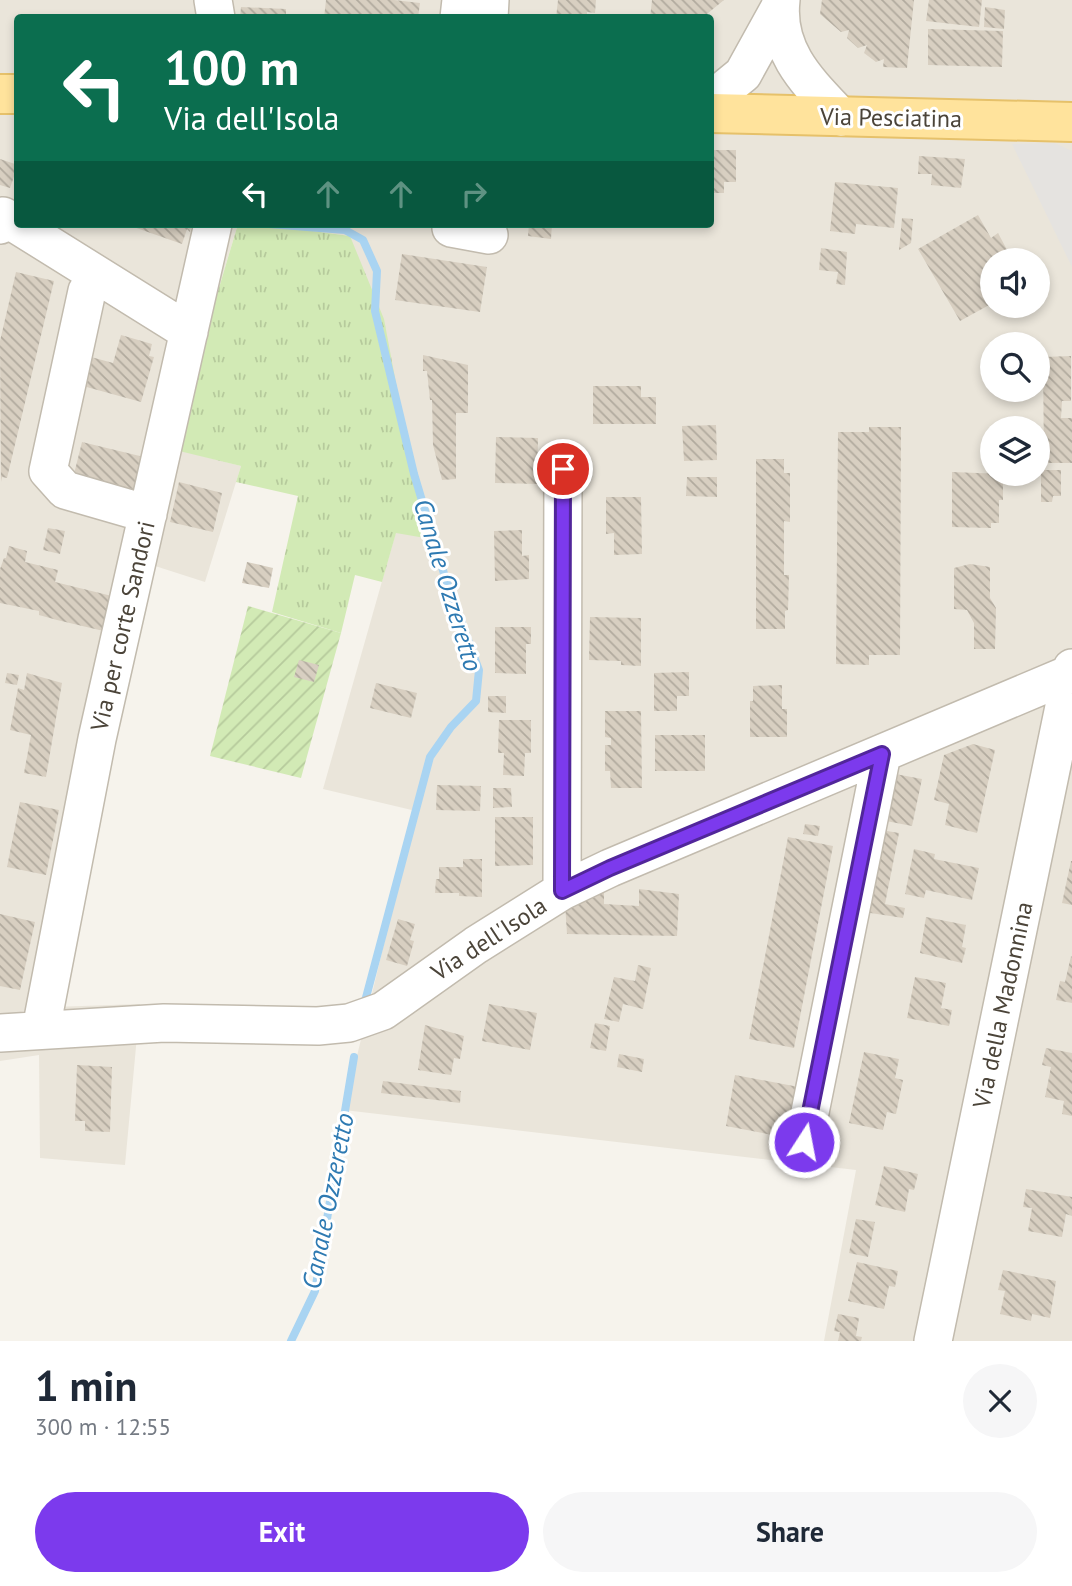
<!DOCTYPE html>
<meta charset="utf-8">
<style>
:root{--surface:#fff;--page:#f6f6f7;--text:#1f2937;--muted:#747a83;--accent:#7c3aed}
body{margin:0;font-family:"PT Sans",sans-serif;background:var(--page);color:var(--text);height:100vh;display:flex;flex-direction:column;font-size:26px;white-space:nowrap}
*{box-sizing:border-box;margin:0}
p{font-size:23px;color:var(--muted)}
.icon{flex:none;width:38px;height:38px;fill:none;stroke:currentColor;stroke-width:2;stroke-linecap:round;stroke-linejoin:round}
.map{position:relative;height:1341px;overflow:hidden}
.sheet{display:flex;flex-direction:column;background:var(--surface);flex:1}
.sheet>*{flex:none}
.hud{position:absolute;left:14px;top:14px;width:700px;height:214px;border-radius:7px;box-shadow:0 4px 10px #0003;background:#0b6e4f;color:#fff;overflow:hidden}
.controls{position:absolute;left:980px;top:248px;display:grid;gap:14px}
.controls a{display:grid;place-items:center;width:70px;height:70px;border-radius:50%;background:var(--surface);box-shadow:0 4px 10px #0003;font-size:35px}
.pin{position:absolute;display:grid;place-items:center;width:60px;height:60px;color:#fff;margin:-30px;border:4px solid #fff;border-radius:50%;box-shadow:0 2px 7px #0007}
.me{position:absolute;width:77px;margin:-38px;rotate:11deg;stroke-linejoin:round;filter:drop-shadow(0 0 5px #0008)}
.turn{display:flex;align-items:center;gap:24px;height:147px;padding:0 35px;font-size:32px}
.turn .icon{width:91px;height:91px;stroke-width:2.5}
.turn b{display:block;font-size:49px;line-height:60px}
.lanes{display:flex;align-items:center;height:66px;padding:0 35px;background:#0003;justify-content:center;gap:35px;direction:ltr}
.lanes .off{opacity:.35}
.round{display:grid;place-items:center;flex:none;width:74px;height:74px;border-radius:37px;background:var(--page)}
.overview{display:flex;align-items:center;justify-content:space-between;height:119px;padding:0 35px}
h1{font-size:42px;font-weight:800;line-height:52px}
.button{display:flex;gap:14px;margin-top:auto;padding:14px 35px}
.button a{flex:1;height:80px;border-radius:42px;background:var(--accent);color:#fff;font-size:28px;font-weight:800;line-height:80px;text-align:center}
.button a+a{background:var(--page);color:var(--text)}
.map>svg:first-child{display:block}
</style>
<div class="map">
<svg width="1072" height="1341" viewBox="0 0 1072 1341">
<defs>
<pattern id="grass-tufts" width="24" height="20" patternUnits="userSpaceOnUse" patternTransform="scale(1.75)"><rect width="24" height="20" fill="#d2eab5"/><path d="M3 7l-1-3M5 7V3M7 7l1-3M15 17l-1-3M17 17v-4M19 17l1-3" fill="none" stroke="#b6ca9c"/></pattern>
<pattern id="garden-furrows" width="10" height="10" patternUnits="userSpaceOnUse" patternTransform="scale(1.75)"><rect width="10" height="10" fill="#d2eab5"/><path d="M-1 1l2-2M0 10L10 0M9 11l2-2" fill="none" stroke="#b6ca9c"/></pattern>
<pattern id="building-back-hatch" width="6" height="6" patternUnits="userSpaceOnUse" patternTransform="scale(1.75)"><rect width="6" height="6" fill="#d8cfc1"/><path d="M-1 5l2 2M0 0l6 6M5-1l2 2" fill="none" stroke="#b1aa9e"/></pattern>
</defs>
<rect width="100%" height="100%" fill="#f6f3ec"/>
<path fill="#eae5da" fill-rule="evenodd" d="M0,0H1072V1341H824L856,1170L344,1110L416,811L323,789L396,532L425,537L350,236L261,224H710V18H18V224H238L171,448L241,466L205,582L152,565L53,1007L140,1004L125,1165L40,1158L39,1055L0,1061ZM992,261H1038V306H992ZM992,345H1038V390H992ZM992,429H1038V474H992Z"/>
<path fill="url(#grass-tufts)" d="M238,224H261L350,236L384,319L425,538L396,533L382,582L355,575L341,633L272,612L298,496L236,482L241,466L171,449Z"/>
<path fill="url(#garden-furrows)" d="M248,606L341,633L301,778L210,756Z"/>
<path fill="#e5e3e0" d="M1054,143L1072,151V267L1012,144Z"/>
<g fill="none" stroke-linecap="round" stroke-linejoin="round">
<path stroke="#a9d4f2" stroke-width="8" d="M269,224L345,230L363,240L377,271L375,311L414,474L445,577L479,670L476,701L451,727L430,757L364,1005
M291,1341L315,1291L354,1057"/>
</g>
<path fill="url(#building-back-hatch)" d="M326,0H394L420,3L418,18H324Z
M558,0H596L595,13L587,12V18H556Z
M652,0H724L702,18H650Z
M822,0H914L907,68L883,67L884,59L876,62L864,53L867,45L858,48L847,38L849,30L841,32L820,14Z
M929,0H982L979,27L926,21Z
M241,7L286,9V18H240Z
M985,7L1005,10L1004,29L984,27Z
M928,29L1003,31L1002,67L928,65Z
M710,145H714V150H736V182H724V193H711Z
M919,156L965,159L961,188L931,185L932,174H918Z
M0,159L18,165L10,188L0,185Z
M835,182L898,188L894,228L856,224L855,234L830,231Z
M978,215L991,238L998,233L1013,261H992V295L987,297L991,304L960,321L918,249Z
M902,218L913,219L911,243L899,250Z
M125,224H192L190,232L187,229L182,244Z
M529,224H552L551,239L528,236Z
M821,248L847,252L845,285L836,284L838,272L819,270Z
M402,254L487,267L480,312L395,300Z
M16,272L54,281L7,478L2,477L1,482L0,341Z
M121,335L152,344L149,356L154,357L141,402L83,386L91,357L113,363Z
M423,355L468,365V413H456V479L442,480L433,445L432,400H430L427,371H423Z
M1071,356V401H1062L1061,418H1072V463H1044L1043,357Z
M593,386H641V397H656V424H593Z
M716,425L717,460L684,461L682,426Z
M869,427H901L900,655H869V665L836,664L838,432H869Z
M496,437L538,438L537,484L495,483Z
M82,442L148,458L139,495L73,478Z
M756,459H784V473H790V522L784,521V575H789L788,610L785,611V629H756Z
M1041,470H1061V496H1053L1052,502H1041Z
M952,472L1003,474V500H999V523H991V528L952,527Z
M687,477H717V497L686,496Z
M179,482L222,493L213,532L170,522Z
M606,497H641L642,554L614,555V533L606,534Z
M48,528L65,531L60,554L43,550Z
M522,530V556L529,555V579L495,581L494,531Z
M9,546L27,551L25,562L58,570L55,582L120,598L112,633L57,620L39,615V611L0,603V569L4,558H6Z
M247,562L273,568L269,588L242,583Z
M970,564L990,567V598L996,608L995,649H974V623L967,610L954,609V568Z
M590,617L641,618V666L621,665V661L589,660Z
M495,627H531V644H526V674L495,673Z
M299,660L319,665L314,682L294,677Z
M689,672V696H677V711H654V673Z
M7,673L19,675L17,685L5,683Z
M27,673L62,683L46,777L24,773L31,735L10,730L18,688L24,690Z
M376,683L417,693L411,718L370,708Z
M782,685V709H787V737H750V701H753V686Z
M488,696H506V713L488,712Z
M605,711H641L642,788H611L610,771H605V745H611V738L605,737Z
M499,720H531V753H525L524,776L503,775L504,753H498Z
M655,735H705V771H655Z
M973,744L995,750L977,833L945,825L949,804L934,800L944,755Z
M890,773L922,779L912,826L881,820Z
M437,785L481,786L480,811L436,810Z
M493,788H511L512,807L493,808Z
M20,802L59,810L46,875L7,867Z
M495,817H533V865L495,866Z
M805,824L820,826L818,836L803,834Z
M881,830L899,833L885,904L905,908L903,918L864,912Z
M788,837L833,846L794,1048L749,1039Z
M914,849L935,854L934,859L979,868L972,900L926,890L924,898L905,894Z
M463,859H482V897L459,896V893H435L436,879H439V867H463Z
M1071,861H1072V905L1062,903Z
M639,889L679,894L677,936L567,934L565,903L604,891V904L639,906Z
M0,914L35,922L20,990L0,986Z
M926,917L966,925L962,947L966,948L962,963L920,953Z
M398,919L415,924L410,940L414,941L407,966L386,960Z
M1071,956L1072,957V1003L1056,1000L1060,981L1065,982Z
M638,965L651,968L643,1009L623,1004L619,1022L604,1019L614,977L635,981Z
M915,977L946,983L941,1008L952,1010L949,1026L907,1018Z
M489,1004L537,1013L530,1050L482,1041Z
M595,1023L610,1026L606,1051L590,1048Z
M425,1025L464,1036L460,1059L454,1058L451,1075L418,1070Z
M1046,1048L1072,1053V1116L1062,1114L1064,1101L1045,1097L1051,1067L1042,1065Z
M864,1052L899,1059L895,1078L903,1080L896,1114L887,1112L883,1130L849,1123Z
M619,1054L644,1059L642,1072L617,1067Z
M77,1065L112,1067L110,1132L85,1131V1121H75Z
M735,1075L804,1088L794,1139L726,1126Z
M383,1081L461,1091L460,1103L381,1093Z
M884,1166L918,1174L914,1190L909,1189L905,1212L875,1205Z
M1026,1189L1072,1197V1216L1066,1214L1062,1237L1028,1231L1032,1208L1023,1207Z
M856,1219L875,1222L868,1257L849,1253Z
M857,1262L898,1271L895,1287L889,1286L884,1309L848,1301Z
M1003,1270L1056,1281L1050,1318L1032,1314L1031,1321L1000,1314L1005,1291L998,1290Z
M838,1314L859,1318L856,1336L862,1337L861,1341H838L840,1332L834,1331Z"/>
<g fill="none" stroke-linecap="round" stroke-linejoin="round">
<defs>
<path id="minor" d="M213,0L216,18
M781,0C775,52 809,83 841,117
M459,18L461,0
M489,18L490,0
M710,101L743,74L780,7
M452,224L451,228L489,235
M0,225L3,216L189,332
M87,291L48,471L65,490L148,514
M562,891L563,469
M41,1029L97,739L213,224
M0,1033L164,1023L318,1026L349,1023L383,1011L476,945L562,891L610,868L1072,673
M804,1142L882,754
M933,1341L1072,668"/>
<path id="major" d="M0,94H18
M710,113L1072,122"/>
</defs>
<use href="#minor" stroke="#c2bbae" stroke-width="40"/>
<use href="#major" stroke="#e6c16a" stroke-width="42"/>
<use href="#minor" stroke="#fff" stroke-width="37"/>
<use href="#major" stroke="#ffe39c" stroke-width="38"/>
</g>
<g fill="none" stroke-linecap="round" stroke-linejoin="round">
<defs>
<path id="route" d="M563,469L562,891L610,868L882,754L804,1142"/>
</defs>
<use href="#route" stroke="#51269a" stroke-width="18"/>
<use href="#route" stroke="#7c3aed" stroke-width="12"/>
</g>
<g text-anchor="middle" stroke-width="6" stroke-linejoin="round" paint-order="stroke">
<g font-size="24" fill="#4b4439" stroke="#fff">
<text transform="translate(891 118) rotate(1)" y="8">Via Pesciatina</text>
<text transform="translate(123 626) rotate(-77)" y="8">Via per corte Sandori</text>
<text transform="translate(489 939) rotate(-33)" y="8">Via dell'Isola</text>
<text transform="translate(1003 1005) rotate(-78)" y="8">Via della Madonnina</text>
</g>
<g font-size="26" font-style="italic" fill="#2e7ab2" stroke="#fff">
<text transform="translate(448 585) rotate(73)" y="9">Canale Ozzeretto</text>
<text transform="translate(328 1201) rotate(-79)" y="9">Canale Ozzeretto</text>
</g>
</g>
</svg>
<div class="controls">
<a><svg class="icon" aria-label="sound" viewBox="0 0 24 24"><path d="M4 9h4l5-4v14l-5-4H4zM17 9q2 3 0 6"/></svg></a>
<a><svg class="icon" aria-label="search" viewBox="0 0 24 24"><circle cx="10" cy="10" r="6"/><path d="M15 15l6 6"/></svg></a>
<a><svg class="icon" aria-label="layers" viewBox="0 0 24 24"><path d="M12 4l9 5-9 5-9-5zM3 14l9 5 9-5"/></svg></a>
</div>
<div class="pin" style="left:563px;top:469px;background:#d93025"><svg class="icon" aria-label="arrive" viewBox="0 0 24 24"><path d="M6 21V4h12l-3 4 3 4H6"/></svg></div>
<svg class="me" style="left:804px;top:1142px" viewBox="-20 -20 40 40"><circle r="17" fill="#7c3aed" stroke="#fff" stroke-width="3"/><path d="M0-11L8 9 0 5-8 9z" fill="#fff"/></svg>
<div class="hud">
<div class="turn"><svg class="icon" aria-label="left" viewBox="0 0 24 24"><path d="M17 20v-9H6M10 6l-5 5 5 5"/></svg><div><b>100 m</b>Via dell'Isola</div></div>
<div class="lanes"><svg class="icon" aria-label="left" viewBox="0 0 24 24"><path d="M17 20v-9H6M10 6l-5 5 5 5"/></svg><svg class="icon off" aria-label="ahead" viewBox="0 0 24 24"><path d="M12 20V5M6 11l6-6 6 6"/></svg><svg class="icon off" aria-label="ahead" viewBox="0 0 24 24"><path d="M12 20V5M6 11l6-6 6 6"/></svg><svg class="icon off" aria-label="right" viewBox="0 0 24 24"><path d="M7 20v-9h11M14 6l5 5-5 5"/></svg></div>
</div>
</div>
<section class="sheet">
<div class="overview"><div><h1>1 min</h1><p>300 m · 12:55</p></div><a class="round"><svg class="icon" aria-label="close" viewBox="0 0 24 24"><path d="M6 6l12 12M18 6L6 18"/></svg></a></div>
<div class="button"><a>Exit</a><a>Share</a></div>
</section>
